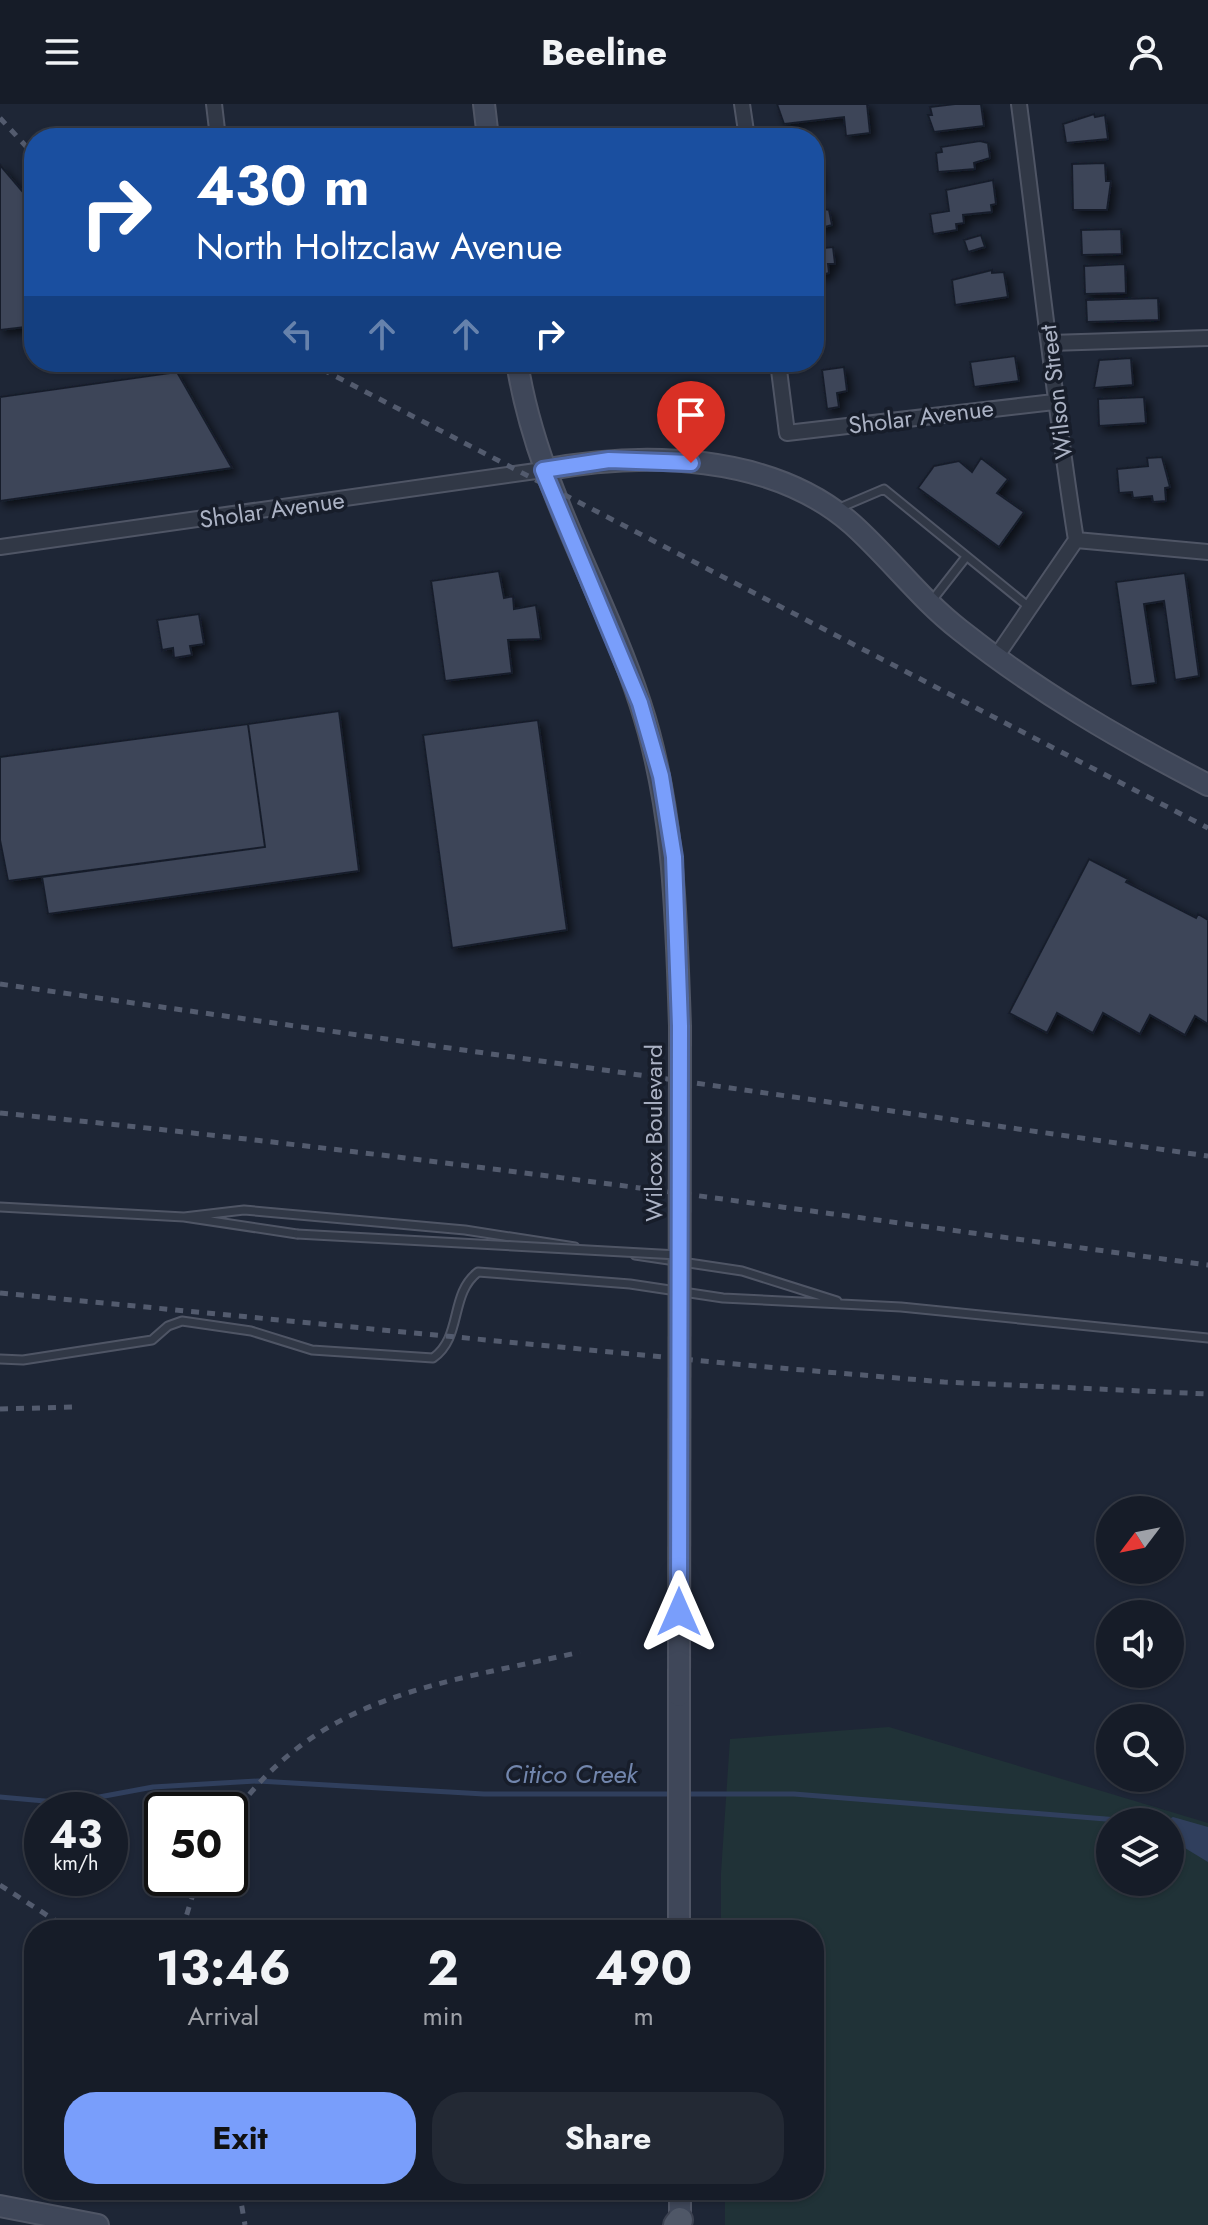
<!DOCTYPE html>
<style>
:root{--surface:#161c28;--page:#232934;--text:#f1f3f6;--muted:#9ea1a8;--line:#353a45;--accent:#799efb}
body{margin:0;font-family:Jost,sans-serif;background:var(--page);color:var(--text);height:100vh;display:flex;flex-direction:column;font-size:30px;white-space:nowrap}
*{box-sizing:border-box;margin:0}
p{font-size:26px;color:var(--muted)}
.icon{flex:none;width:44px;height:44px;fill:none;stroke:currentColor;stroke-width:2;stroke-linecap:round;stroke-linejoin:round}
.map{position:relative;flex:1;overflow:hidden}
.panel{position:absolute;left:24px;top:1816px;width:800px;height:280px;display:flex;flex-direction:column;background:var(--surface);border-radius:32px;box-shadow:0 2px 6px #0004,0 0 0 2px var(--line)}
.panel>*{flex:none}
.top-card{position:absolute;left:24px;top:24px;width:800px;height:244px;border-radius:32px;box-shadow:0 2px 6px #0004,0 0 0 2px var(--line);background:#1a4fa0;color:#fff;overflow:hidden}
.needle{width:52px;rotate:238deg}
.tools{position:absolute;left:1096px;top:1392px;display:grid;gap:16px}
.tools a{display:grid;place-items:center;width:88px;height:88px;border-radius:50%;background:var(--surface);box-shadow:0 2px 6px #0004,0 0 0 2px var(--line);font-size:40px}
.speed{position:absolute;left:24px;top:1688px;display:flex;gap:16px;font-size:40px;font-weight:700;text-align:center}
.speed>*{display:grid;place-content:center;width:104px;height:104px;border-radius:50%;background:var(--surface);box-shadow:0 2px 6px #0004,0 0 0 2px var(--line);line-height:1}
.speed small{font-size:20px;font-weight:400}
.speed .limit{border:4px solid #111;border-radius:12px;background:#fff;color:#111}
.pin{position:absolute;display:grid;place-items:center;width:68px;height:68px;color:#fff;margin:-82px -34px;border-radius:50% 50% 50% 0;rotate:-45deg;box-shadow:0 0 8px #0007}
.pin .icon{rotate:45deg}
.me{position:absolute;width:88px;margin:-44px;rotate:0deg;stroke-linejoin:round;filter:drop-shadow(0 0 6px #0008)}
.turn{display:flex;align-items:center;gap:28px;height:168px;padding:0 40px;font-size:36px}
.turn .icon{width:104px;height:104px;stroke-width:2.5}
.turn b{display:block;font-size:56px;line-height:68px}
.lanes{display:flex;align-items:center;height:76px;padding:0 40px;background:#0003;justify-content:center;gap:40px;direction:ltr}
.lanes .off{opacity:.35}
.eta{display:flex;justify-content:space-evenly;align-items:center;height:136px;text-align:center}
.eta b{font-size:48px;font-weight:700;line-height:56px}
.cta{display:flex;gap:16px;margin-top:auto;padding:16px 40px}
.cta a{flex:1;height:92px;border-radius:32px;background:var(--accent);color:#111;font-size:32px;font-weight:700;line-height:92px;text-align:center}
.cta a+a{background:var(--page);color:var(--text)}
header{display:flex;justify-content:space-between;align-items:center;height:104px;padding:0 40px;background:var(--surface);font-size:36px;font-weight:700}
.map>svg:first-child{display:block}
</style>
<header><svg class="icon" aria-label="menu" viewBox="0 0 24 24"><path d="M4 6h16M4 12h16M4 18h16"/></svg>Beeline<svg class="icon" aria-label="person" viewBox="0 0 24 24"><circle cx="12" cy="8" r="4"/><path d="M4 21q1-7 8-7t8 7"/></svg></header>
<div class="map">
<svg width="1208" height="2121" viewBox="0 0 1208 2121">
<defs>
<filter id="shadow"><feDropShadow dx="4.5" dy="4.5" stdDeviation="4" flood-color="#0009"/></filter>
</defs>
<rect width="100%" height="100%" fill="#1e2636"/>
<path fill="#203237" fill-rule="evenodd" d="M889,1623L1208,1719V2121H725V2086H814V1826H721V1769L730,1635ZM1110,1718H1170V1778H1110Z"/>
<path fill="#303f5d" d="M1173,1713L1208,1723V1758L1170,1735V1718H1163Z"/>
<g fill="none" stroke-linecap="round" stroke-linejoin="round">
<path stroke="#303f5d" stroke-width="5" d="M685,1690H794L1143,1718
M0,1693L67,1699L153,1683L258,1677L484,1690H675"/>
</g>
<path fill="#3c4559" stroke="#191f2c" stroke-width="2" filter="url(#shadow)" d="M777,0H867L870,29L846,32L844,13L784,20Z
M955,0H981L984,22L934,28L928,11H932L930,3Z
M1094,10L1095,13L1105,11L1108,35L1066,39L1063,20Z
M980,37L988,39L990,54L974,59L975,65L938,68L936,49L942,48L941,43Z
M1105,59L1106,77H1111L1107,106H1073L1072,60Z
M0,61L34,101V222L0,226Z
M818,62L821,85H814V63Z
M993,76L996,100L991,101L992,108L963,111L964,119L956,120L957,126L933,130L930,110L949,107L946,86Z
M820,104L829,106L832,121L814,126V105Z
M1121,125L1122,150L1082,151L1081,126Z
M981,131L985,143L968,148L964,136Z
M833,143L835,160H828L829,169L814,173V145Z
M1125,160L1126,189L1085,190L1084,162Z
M992,166V169L1004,168L1008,193L955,201L952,176Z
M1158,194L1159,216L1087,218L1086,196Z
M1015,252L1019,277L974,283L970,258Z
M1131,254L1133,281L1094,284L1099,256Z
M844,263L847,287L837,289L839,303L827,305L822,266Z
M177,268L232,364L0,397V293Z
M1144,293L1146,319L1099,322L1098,295Z
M1162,353L1170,383L1165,384L1166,397L1153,398L1152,392L1133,394L1132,388L1119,389L1117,365L1148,362L1147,354Z
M981,354L1008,375L997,389L1024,408L999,443L918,384L934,362L959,357L972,368Z
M499,467L504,494L513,492L514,505L536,501L541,535L508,536L512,569L445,577L431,477Z
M1185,469L1199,572L1175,576L1164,497L1144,500L1156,579L1131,582L1116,478Z
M199,510L204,540L190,542L192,551L174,554L173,544L162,546L157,516Z
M339,607L359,767L48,810L42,773L265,743L248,620Z
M538,616L567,826L452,844L423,631Z
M248,620L265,743L8,777L0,736V653Z
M1089,755L1128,775L1126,778L1196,814L1198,810L1208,816V920L1195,912L1185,931L1150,911L1140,930L1103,909L1093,929L1057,909L1047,929L1009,909Z"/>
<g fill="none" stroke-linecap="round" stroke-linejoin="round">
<defs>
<path id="lane" d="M837,405L884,385L1029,503
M930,499L966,453
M0,1103L184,1113L297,1130
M184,1113L244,1106L465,1126L575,1143
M635,1151L742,1167L837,1197
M0,1255L23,1256L152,1236L168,1222L182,1217L251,1227L312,1246L433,1254C463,1233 449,1190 478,1168L630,1180L723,1194L901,1203L1208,1234"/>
<path id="street" d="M214,0L218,34
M742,0L747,34
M1050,239L1208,234
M778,258L787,329L1054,298
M1076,436L1208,448
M0,443L543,366
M996,553L1076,436C1053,291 1038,145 1019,0"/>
<path id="secondary" d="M484,0L488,34
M517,258C536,380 602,483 640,599C675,705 676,812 680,922
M543,366C643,347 771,349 852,420C890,454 920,495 960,526C1038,588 1121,636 1208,681
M679,1826V1592
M680,2086V2121
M0,2102L98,2121"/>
<path id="primary" d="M676,2121L680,2116"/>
</defs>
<use href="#lane" stroke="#4f5565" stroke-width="11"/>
<use href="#street" stroke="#4f5565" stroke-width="18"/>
<use href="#secondary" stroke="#4f5565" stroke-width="24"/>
<use href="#primary" stroke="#3b4150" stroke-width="28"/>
<use href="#lane" stroke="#313846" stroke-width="7"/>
<use href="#street" stroke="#313846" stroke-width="14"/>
<use href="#secondary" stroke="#3f4759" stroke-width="20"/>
<use href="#primary" stroke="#4f5767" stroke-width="24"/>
<path stroke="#535b6e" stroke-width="5" stroke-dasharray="8 8" stroke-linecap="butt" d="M0,14L34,51
M308,258L1208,724
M0,880L1208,1052
M0,1009C404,1048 806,1107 1208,1161
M0,1189L756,1262L944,1278L1208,1290
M0,1305L75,1303
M230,1716C317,1589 442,1580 580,1548
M0,1781L70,1826
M182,1826L198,1774
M239,2086L245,2121"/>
<defs>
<path id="lane-bridge" d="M297,1130L678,1151"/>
<path id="secondary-bridge" d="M679,1592L680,922"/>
</defs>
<use href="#lane-bridge" stroke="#4f5565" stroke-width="11" stroke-linecap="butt"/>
<use href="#secondary-bridge" stroke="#4f5565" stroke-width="24" stroke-linecap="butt"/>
<use href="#lane-bridge" stroke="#313846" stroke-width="7"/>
<use href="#secondary-bridge" stroke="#3f4759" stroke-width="20"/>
</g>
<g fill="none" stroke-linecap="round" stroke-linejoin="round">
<defs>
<path id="route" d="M679,1508L680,922L674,753L661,672L640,599L543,366L609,356L691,359"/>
</defs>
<use href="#route" stroke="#4f67a3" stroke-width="20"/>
<use href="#route" stroke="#799efb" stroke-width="14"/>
</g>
<g text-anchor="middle" stroke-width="7" stroke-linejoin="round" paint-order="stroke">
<g font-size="24" fill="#abb2c4" stroke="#171d2a">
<text transform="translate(1056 288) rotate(-97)" y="8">Wilson Street</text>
<text transform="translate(921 313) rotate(-7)" y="8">Sholar Avenue</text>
<text transform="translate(272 406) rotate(-8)" y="8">Sholar Avenue</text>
<text transform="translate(654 1029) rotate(-90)" y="8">Wilcox Boulevard</text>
</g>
<g font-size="26" font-style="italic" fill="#7286ad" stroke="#171d2a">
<text x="571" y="1679">Citico Creek</text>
</g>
</g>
</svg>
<div class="tools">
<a><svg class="needle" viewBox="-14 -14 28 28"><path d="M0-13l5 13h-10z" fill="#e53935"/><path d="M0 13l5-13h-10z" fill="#9ea1a8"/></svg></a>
<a><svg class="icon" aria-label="sound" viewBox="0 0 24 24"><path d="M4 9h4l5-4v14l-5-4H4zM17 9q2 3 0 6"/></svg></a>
<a><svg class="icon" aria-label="search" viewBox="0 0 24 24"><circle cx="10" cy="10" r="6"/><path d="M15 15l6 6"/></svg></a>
<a><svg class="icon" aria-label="layers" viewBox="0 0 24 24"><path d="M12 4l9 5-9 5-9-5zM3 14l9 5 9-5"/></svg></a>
</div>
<div class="speed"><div>43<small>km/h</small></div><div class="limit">50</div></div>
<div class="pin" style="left:691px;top:359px;background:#d93025"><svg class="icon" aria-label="arrive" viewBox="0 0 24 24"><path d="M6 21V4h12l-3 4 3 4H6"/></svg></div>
<svg class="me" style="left:679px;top:1508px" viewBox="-20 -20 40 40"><path d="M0-17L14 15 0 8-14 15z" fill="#799efb" stroke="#fff" stroke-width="4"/></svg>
<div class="top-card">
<div class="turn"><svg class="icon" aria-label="right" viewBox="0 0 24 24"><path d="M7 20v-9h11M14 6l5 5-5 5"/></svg><div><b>430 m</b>North Holtzclaw Avenue</div></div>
<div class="lanes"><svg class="icon off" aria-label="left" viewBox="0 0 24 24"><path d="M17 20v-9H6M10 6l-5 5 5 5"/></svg><svg class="icon off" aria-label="ahead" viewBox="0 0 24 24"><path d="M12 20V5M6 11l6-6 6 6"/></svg><svg class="icon off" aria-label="ahead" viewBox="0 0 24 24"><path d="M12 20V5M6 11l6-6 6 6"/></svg><svg class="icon" aria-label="right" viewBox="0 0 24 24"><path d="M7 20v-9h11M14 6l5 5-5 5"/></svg></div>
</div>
<section class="panel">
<div class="eta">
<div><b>13:46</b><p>Arrival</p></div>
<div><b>2</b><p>min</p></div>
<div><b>490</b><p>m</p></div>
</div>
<div class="cta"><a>Exit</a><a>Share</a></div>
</section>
</div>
